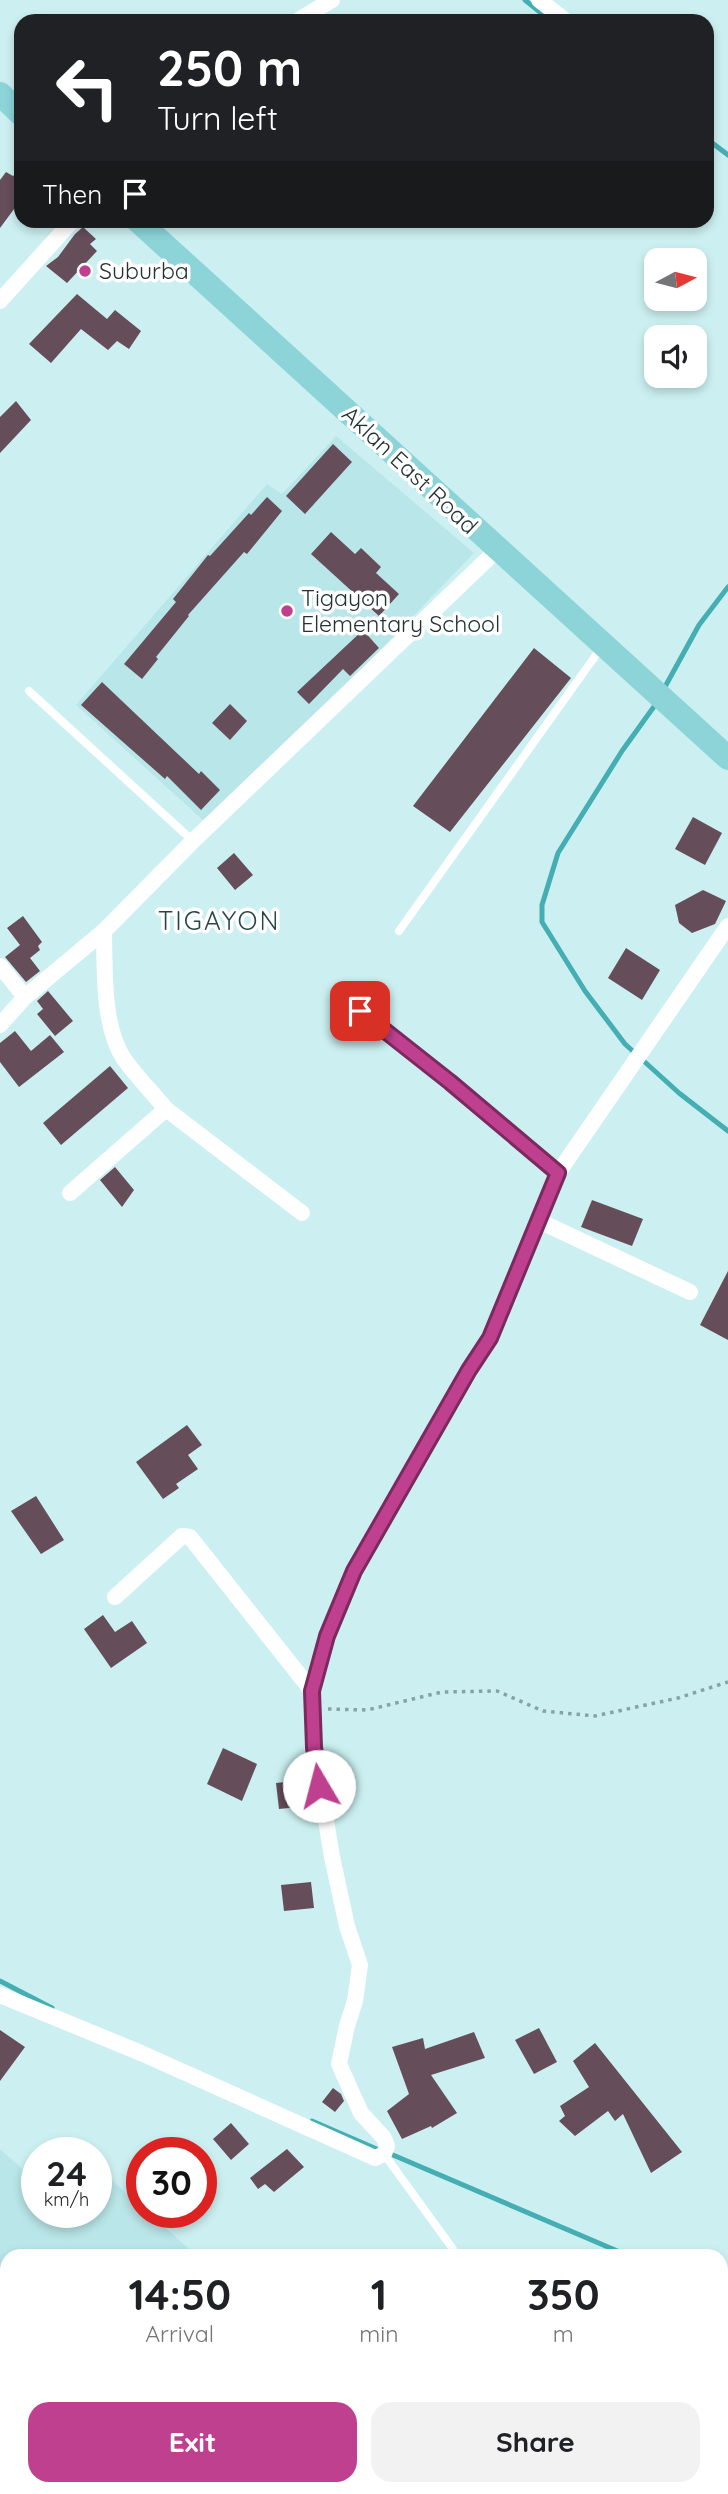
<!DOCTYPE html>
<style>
:root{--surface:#fff;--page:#f2f2f2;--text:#202124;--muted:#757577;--accent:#be408f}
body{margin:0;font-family:Quicksand,sans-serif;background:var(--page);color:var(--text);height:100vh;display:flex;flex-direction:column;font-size:26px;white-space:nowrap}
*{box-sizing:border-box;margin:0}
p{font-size:23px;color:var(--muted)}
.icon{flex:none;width:38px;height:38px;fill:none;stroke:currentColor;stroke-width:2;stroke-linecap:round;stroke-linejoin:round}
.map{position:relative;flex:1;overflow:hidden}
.details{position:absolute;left:0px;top:2249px;width:728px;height:247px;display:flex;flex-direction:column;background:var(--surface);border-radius:21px 21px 0 0;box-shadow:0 4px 10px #0003}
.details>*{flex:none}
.top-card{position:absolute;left:14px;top:14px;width:700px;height:214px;border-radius:21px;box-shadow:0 4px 10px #0003;background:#202124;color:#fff;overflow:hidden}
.needle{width:46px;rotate:83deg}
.fabs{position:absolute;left:644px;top:248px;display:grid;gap:14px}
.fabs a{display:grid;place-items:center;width:63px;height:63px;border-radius:14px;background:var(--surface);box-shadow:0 4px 10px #0003;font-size:35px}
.speed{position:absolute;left:21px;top:2137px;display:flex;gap:14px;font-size:35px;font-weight:700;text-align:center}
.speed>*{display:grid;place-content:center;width:91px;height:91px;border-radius:50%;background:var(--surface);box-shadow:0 4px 10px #0003;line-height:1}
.speed small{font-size:18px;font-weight:400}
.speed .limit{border:10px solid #d22;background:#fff;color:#111}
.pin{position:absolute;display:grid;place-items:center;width:60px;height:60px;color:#fff;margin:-30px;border-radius:14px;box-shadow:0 4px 10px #0006}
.me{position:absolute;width:77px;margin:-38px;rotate:352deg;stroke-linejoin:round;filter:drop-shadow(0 0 5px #0008)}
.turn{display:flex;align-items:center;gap:24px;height:147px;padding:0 28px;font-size:32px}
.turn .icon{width:91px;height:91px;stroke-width:2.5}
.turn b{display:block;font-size:49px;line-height:60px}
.then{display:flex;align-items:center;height:66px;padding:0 28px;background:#0003;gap:14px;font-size:26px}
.eta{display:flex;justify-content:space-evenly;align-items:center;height:119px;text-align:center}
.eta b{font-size:42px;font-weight:800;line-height:49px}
.button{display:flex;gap:14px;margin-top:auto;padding:14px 28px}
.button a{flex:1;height:80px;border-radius:21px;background:var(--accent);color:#fff;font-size:28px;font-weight:800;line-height:80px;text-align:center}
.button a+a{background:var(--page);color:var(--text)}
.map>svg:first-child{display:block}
</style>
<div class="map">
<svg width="728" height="2494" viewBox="0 0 728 2494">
<rect width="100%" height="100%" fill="#ccf0f1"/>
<path fill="#b9e6e8" d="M336,436L474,553L361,670L204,821L76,705L267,484L282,494Z
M0,2149L37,2182V2212H96V2166L142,2207V2212H148L197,2256H7V2488H376L382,2494H2L0,2492Z"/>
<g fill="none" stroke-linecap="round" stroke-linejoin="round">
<path stroke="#44aeb3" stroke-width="5" d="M525,0L551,21
M707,139L728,155
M666,685L699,625L728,587
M658,701L622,751L558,853L542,905V922L585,991L625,1044L679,1093L728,1131
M0,1981L52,2008
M312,2121L379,2150
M393,2155L629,2256
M721,2326L728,2334"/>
<path stroke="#94b1b2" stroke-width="119" d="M185,2488L191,2494"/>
</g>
<path fill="#654d5a" d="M21,170V188L14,196L20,201L0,228V180L6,172L13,176Z
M83,227L96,239L90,244L97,251L67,283L46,266L58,257L75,234Z
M77,294L107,319L115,310L141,331L129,349L117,341L108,350L81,329L51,363L29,344Z
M16,401L31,420L0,453V417Z
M333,444L352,462L305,514L286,496Z
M267,497L282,511L247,554L244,552L188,615L189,616L156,657L158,659L142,679L124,664L176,602L173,599L208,555L210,556L249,513L251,515Z
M331,532L355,554L361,548L381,567L376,573L399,594L379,616L311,554Z
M363,630L379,648L350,676L343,669L309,704L297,692Z
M534,648L571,678L450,832L413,806Z
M102,682L199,774L201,771L220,790L201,810L167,776L165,779L81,705Z
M230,704L247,721L230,740L212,723Z
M693,817L722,833L705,865L675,849Z
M234,853L253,875L235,890L217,868Z
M703,890L726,901L715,924L692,933L679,923L675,905Z
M23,916L42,942L38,946L40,950L30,958L40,971L26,982L5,957L20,945L7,928Z
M626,948L660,970L642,1000L608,978Z
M48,991L73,1021L55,1036L37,1014L43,1009L37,1001Z
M15,1031L31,1051L50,1035L64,1052L19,1087L0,1062V1043Z
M110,1066L128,1088L61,1145L43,1123Z
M115,1167L134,1190L122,1207L100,1180Z
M592,1200L643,1219L632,1246L581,1227Z
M728,1271V1340L700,1325Z
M187,1425L202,1445L188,1455L198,1469L176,1484L179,1488L163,1499L136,1462Z
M36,1496L64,1540L41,1554L11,1511Z
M103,1615L115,1632L132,1621L147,1643L111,1668L84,1629Z
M223,1748L257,1764L242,1801L207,1784Z
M305,1780L308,1806L279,1809L276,1783Z
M311,1882L314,1908L284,1911L281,1885Z
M539,2028L557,2062L534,2074L515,2040Z
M0,2030L25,2047L0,2081Z
M474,2032L485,2058L431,2075L457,2113L432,2128L431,2126L402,2139L387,2111L409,2094L392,2047L423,2038L425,2049Z
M595,2043L682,2152L651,2173L623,2114L615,2121L608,2111L575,2136L559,2121L565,2116L560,2106L589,2087L573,2061Z
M333,2088L341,2094L344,2101L335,2112L322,2102Z
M231,2123L249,2144L231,2160L213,2139Z
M287,2149L304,2167L274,2192L265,2184L258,2189L250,2178Z"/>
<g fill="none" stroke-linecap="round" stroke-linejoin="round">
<path stroke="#87a2a2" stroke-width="3.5" stroke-dasharray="3.5 5" stroke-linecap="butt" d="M328,1709L367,1710L442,1692L497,1691L543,1711L595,1716L678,1698L728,1682"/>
<path stroke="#fff" stroke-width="8" d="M29,691L193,841
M399,931L601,648
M346,1000L450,1082L558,1173
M384,2154L458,2256
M424,2494L430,2488"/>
<path stroke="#fff" stroke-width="16" d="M539,0L566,21
M297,21L332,0
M0,301L73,220
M0,966L25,997
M0,1025L25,997L104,931L193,841L497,550
M166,1109L302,1213
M70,1193L166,1109C152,1092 136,1076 124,1059C102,1026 105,969 104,931
M539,1221L690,1292
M115,1597L182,1536L190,1537L312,1691
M0,1995L141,2053L375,2158L384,2154L387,2146L384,2138L361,2113L339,2064L347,2026L355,2001L360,1965L347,1926L332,1857L314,1747L312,1691L327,1635L354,1571L388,1509L490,1338L558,1173L728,926"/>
<path stroke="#8cd4d8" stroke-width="24" d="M0,94L21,114
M137,220L728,758"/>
</g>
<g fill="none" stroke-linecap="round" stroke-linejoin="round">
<defs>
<path id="route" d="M319,1786L314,1747L312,1691L327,1636L354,1571L469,1370L490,1338L558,1173L450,1082L360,1011"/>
</defs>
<use href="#route" stroke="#7c2a5d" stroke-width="18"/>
<use href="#route" stroke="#be408f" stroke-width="12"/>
</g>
<g fill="#be408f" stroke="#fff" stroke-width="2.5">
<circle cx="85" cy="271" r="7"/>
<circle cx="287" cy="611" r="7"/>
</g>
<g text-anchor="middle" stroke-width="7" stroke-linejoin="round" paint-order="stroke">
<g font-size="23" fill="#243232" stroke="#fff" text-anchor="start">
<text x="99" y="279">Suburba</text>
<text x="301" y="606">Tigayon<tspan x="301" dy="26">Elementary School</tspan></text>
</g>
<g font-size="23" fill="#243232" stroke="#fff">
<text transform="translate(410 470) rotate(43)" y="8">Aklan East Road</text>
</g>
<g font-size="26" letter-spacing="2" fill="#274648" stroke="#fff">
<text x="219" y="930">TIGAYON</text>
</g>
</g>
</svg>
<div class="fabs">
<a><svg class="needle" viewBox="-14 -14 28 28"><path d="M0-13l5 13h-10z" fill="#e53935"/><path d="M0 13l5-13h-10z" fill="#757577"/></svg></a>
<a><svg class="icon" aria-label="sound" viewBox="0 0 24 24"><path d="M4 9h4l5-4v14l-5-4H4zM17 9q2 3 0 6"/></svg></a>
</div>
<div class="speed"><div>24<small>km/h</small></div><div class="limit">30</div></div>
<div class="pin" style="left:360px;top:1011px;background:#d93025"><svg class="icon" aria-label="arrive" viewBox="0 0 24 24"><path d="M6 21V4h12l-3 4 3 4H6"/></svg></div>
<svg class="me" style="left:319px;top:1786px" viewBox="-20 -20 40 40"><circle r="19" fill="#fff"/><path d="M0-13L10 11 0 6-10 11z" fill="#be408f"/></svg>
<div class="top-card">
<div class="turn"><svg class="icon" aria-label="left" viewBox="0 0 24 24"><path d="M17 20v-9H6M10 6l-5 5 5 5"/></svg><div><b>250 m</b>Turn left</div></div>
<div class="then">Then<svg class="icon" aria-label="arrive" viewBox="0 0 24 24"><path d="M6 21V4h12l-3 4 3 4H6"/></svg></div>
</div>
<section class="details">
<div class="eta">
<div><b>14:50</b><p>Arrival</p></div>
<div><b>1</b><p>min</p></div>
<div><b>350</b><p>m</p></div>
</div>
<div class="button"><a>Exit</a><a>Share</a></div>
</section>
</div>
